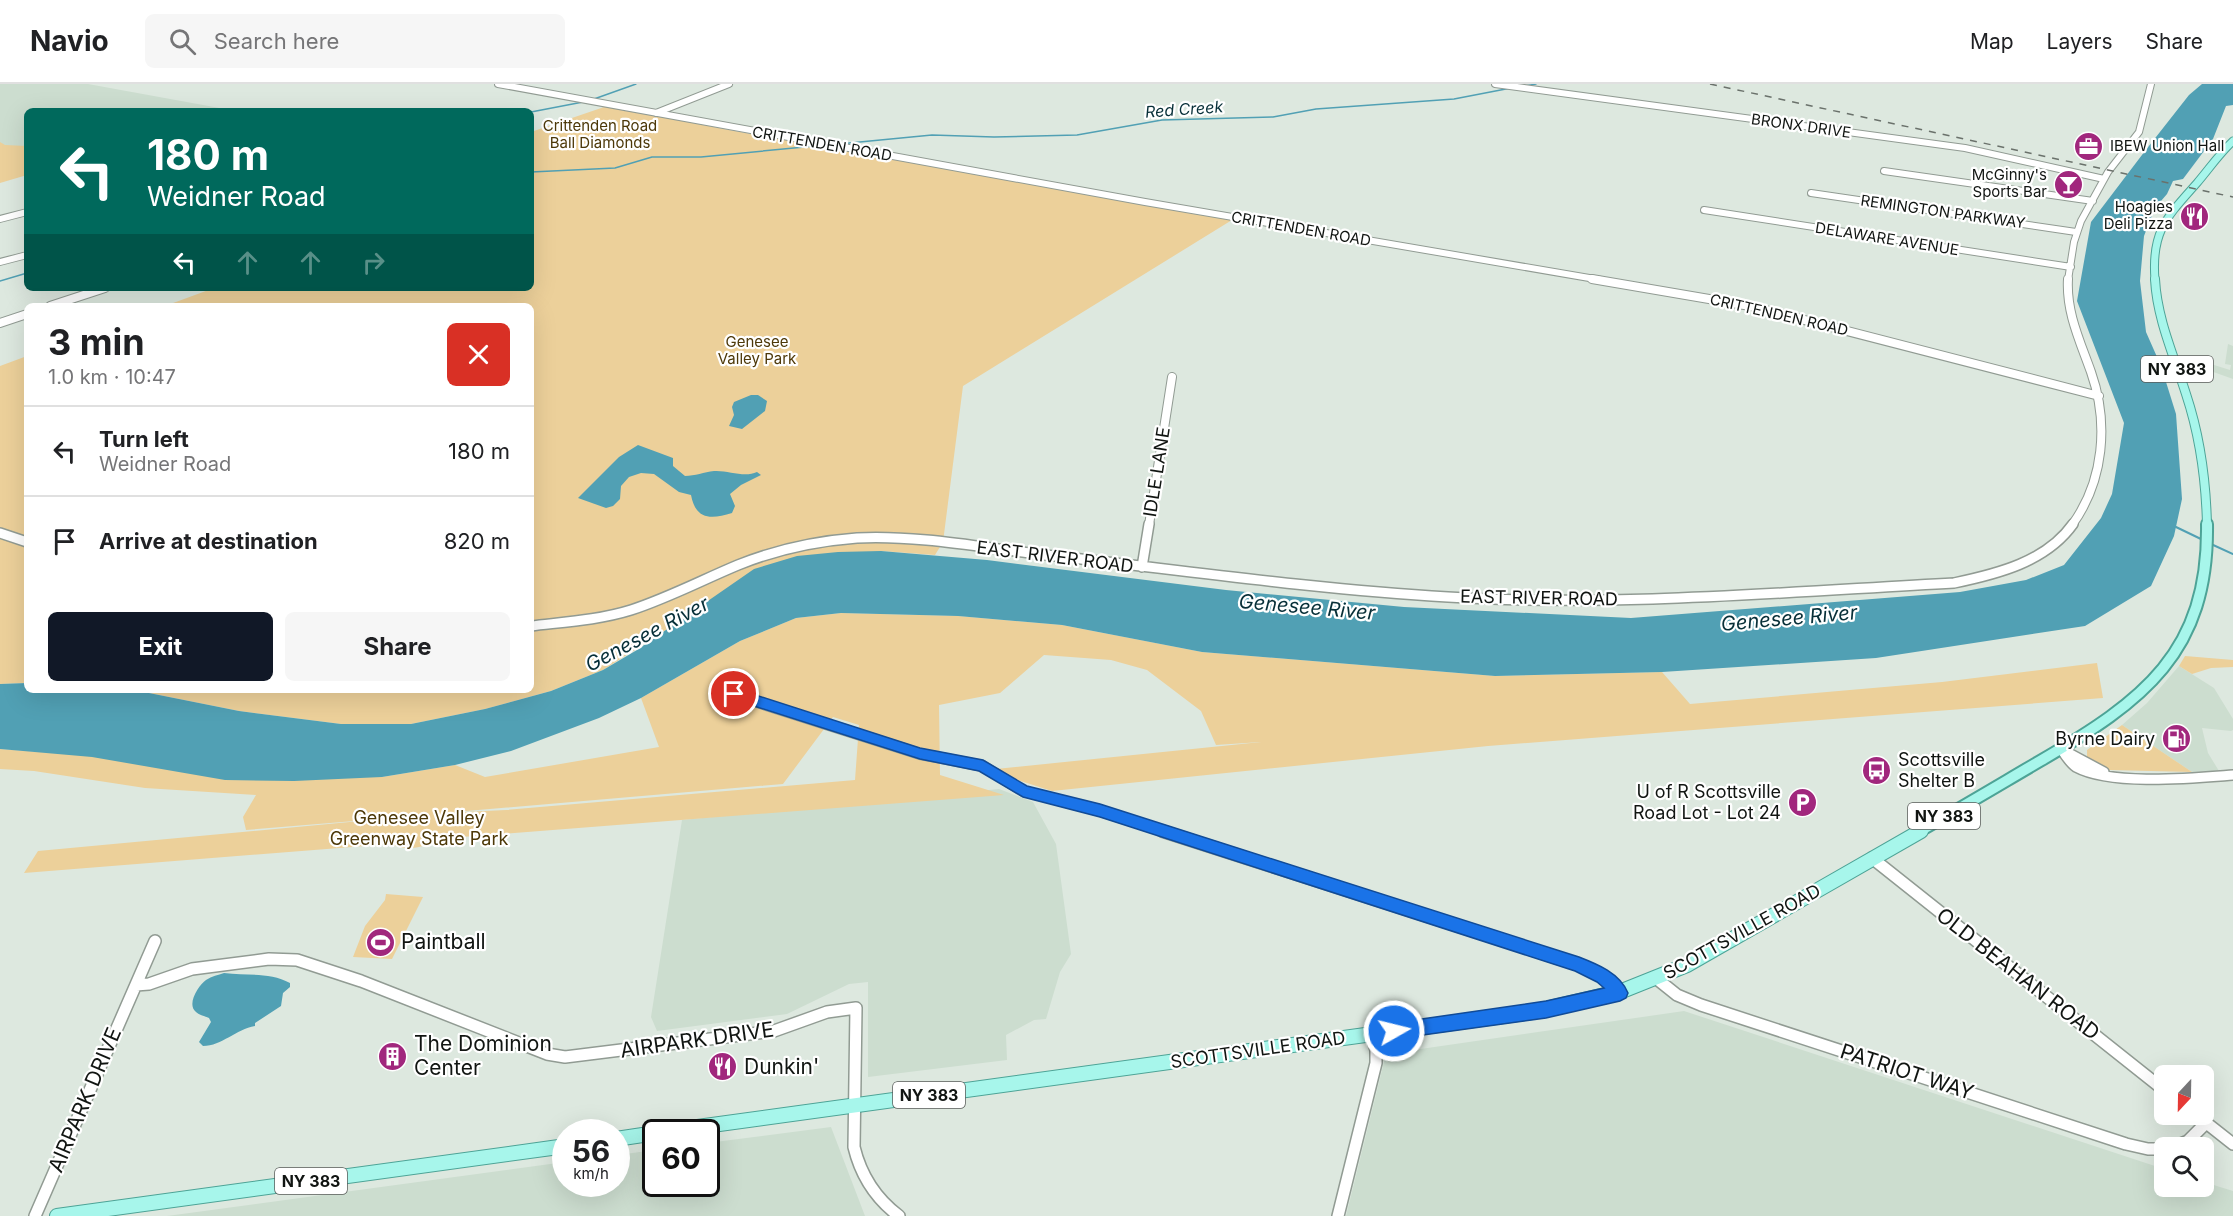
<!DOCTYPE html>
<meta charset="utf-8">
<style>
:root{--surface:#fff;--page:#f6f6f6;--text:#202124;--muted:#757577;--line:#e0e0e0;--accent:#111827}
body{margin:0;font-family:Inter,sans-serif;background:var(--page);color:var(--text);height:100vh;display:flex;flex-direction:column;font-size:22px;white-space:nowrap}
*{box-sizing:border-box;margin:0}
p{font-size:20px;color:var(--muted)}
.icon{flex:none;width:33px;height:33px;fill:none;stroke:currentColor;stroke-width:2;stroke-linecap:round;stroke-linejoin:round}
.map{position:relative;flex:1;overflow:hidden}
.details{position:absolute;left:24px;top:219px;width:510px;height:390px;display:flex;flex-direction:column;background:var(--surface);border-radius:9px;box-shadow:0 6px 24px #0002}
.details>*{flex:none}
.hud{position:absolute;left:24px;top:24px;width:510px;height:183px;border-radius:9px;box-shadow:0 6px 24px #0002;background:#00695c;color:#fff;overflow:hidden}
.needle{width:39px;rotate:202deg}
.fabs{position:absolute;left:2154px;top:981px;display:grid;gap:12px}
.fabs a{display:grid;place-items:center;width:60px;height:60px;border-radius:9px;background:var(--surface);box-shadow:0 6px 24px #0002;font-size:30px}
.speed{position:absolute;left:552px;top:1035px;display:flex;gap:12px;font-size:30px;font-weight:700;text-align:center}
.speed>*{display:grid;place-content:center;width:78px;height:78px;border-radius:50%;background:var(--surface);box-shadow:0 6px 24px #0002;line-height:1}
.speed small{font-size:15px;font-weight:400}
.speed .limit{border:3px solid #111;border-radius:9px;background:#fff;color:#111}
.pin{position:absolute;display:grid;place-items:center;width:51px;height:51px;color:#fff;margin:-26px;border:3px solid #fff;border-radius:50%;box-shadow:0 2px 6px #0007}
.me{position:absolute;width:66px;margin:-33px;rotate:82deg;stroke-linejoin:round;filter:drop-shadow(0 0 4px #0008)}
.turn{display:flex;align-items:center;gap:21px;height:126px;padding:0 24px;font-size:27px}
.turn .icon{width:78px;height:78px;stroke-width:2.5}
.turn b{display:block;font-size:42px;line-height:51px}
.lanes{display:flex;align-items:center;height:57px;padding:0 24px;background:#0003;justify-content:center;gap:30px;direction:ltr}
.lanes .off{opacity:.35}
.round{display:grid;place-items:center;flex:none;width:63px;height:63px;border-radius:9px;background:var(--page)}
.head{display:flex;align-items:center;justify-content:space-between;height:102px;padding:0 24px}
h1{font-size:36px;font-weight:700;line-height:45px}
.cta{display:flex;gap:12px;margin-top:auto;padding:12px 24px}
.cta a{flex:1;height:69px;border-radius:9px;background:var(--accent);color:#fff;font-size:24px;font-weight:700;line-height:69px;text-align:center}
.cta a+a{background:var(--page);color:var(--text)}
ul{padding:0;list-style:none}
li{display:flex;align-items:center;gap:18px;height:90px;padding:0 24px;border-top:2px solid var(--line)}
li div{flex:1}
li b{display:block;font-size:22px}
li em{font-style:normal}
header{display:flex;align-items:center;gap:36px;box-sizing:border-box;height:84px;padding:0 30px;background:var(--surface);border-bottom:2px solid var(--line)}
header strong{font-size:28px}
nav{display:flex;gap:33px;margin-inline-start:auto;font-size:21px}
.search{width:420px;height:54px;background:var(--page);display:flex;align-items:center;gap:15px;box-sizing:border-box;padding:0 21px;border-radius:9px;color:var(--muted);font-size:22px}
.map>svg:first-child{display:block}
</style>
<header>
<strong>Navio</strong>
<div class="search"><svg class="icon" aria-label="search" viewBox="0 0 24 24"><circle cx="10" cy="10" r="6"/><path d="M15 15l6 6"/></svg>Search here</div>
<nav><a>Map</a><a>Layers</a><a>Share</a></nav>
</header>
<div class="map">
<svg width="2233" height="1132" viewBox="0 0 2233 1132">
<rect width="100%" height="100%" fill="#dde8df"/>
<path fill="#ccddcf" d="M0,0H88L225,25L27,27V84L0,92Z
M2228,260L2233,262V295L2191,280L2190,276L2195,275L2230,286L2231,281L2225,280Z
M2179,582L2214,604L2233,635V646L2231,647L2202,644L2208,669L2219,687L2192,688L2122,641L2147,619Z
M999,705L1033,718L1056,760L1071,870L1060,888L1046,935L1034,936L1006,951L1007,976L868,993V898L849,900L787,930L657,947L651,933L682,736Z
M1684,927L2164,1085V1102H2204V1098L2233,1107V1132H1346L1386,970Z
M831,1043L865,1132H167L565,1078L566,1100H616L617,1071L655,1066L656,1100H706L707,1059Z"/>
<path fill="#ecd09a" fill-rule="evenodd" d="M607,22L724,45L1232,136L963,302L943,458L935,471L881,467L674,541L603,586L551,607L485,625L411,640H341L239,627L134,606H531V222H165L214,204H531V48Z
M0,58L5,61L27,62V91L0,99Z
M27,272V599L0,600V282Z
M841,529L958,532L1062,541L1202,568L1495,592L1662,588L1690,620L1942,598L2097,579L2103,614L1488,662L1052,707L986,686L1261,658L1216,661L1201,627L1147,586L1111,576L1044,571L1000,609L939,621L940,691L1004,711L437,755C423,765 406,767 390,760L24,789L38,767L403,733L246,746L243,733L256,711L145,704L34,687L0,685V665L382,693L455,681L485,693L659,663L641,614L740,557L796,534ZM833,633L859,641L855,696L506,726L443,729L783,700Z
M2185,572L2233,576V583L2211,584L2192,590L2179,582Z
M2122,641L2192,688L2109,686L2099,684L2087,674V666Z
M386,810L423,813L392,875L353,873L365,842L385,816Z"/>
<path fill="#51a0b4" d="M2202,0H2233V21L2226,22L2213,55L2183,95L2173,97L2167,110L2155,124L2144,152L2140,197L2146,248L2161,282L2176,330L2182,415L2174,452L2151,502L2085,542L1876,574L1662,588L1495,592L1202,568L1062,541L958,532L841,529L796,534L740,557L641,614L599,634L511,667L455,681L382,693L294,697L225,696L92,673L0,665V600L27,599V606H134L239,627L341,640H411L485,625L551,607L603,586L637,566L754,485L797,472L838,468L881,467L987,476L1226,506L1404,523L1631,534L1960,508L2026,496L2064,481L2101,434L2112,410L2124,339L2077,217L2091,138L2145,67L2189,11Z
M751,311H758L767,317L765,327L742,345L729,342L734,331L732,323L734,318Z
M638,361L673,374V382L685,392C695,392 704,388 714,387C728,386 744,394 757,388L761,391L741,401L730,410L735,422L732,429C712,435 696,437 691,411L679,408L654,390L641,389L629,393L621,402L620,415L613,422L606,424L578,414L619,373Z
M224,889C247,892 270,888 290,899V903L283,909L281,922L255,939V942C236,945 222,962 203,962L199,958L211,938L209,934C205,932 199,931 196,928C186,920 199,901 206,896C212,892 218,891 224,889Z"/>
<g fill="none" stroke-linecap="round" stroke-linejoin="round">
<path stroke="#51a0b4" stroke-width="1.5" d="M1525,2L1536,0
M594,15L636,0
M531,28L583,18
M839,60L932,51L994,53L1077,51L1162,36L1273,33L1316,25L1454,15L1511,4
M531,88L615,84L652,73H701L815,62
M0,197L27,189"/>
<path stroke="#51a0b4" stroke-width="2" d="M2176,443L2203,456
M2211,460L2233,470"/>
<defs>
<path id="minor-far3" d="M498,0L1145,118L1601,196
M1495,0L1965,64L2104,95
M656,29L729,0
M1884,87L2093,117
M1811,109L2076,148
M1704,126L2071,183
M0,135L27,128
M0,178L27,171
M2068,196L2074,158L2081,137L2108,88L2139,48L2151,0"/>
<path id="minor-far2" d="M1592,195L1750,222L2099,312
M2068,195C2066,228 2080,257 2091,288C2109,339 2104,397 2072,441
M50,222L105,204
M0,239L27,230
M1149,441L1172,293"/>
<path id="minor-far1" d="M0,449L27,458
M1142,483L1149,440
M531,542C564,538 599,536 631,526C668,514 702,496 738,481C775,466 817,457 857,454C916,451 979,463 1037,470C1174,485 1310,505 1448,513C1616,523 1786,508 1954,499C1997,490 2046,478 2073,440
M716,605L920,670L983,682L1023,707L1100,727L1166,748
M2061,665C2065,671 2070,679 2076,683C2111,702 2193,694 2233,691
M2063,666L2104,688"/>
<path id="minor" d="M1162,747L1579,881L1603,893L1620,909
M1872,774L2164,1006
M1657,895L1677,911L1701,921L2126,1060L2148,1065H2164
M136,901L149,900L192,885L269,875L297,876L361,897L547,970L565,973L774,947L827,928L856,924L854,1063C861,1092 875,1114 899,1132
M2195,1030L2233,1060
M2171,1064L2188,1057L2206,1039
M35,1132L155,857
M1338,1132L1376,979V966L1371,950"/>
<path id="major-far3" d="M2155,196C2151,147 2167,133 2197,99C2209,85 2219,70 2233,57"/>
<path id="major-far2" d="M2155,195C2157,235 2174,272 2186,310C2200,352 2206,397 2207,441"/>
<path id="major-far1" d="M1918,748C1959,725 1999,701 2040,677C2143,617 2209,569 2207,440"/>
<path id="major" d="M661,1048L1532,928L1622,907L1687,881L1921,747
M616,1055L656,1049
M57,1132L566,1062"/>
</defs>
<use href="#minor-far3" stroke="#919b93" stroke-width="8"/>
<use href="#minor-far2" stroke="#919b93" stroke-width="10"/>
<use href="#minor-far1" stroke="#919b93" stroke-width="12"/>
<use href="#minor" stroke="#919b93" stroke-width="14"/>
<use href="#major-far3" stroke="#4da396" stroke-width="9"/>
<use href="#major-far2" stroke="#4da396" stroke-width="10"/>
<use href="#major-far1" stroke="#4da396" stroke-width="14"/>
<use href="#major" stroke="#4da396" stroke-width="16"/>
<use href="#minor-far3" stroke="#fff" stroke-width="6"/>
<use href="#minor-far2" stroke="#fff" stroke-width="8"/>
<use href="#minor-far1" stroke="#fff" stroke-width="9"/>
<use href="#minor" stroke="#fff" stroke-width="11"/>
<use href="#major-far3" stroke="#a7f6eb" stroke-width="7"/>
<use href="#major-far2" stroke="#a7f6eb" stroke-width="8"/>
<use href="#major-far1" stroke="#a7f6eb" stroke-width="10"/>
<use href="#major" stroke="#a7f6eb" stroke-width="14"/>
<path stroke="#6a716b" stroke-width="1.5" stroke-dasharray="7 7" stroke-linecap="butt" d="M1710,0L2233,113"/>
</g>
<path fill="#1a73e8" stroke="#114b97" stroke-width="1.5" d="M734,604L920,664L983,676L1027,702L1100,720L1579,873C1597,880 1620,889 1628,909L1626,914L1620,917L1546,934L1394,955L1388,953L1386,947L1388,941L1394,939L1546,917L1604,904L1597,898L1575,887L1100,733L1023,713L979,687L920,675L729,614L727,610Z"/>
<defs>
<symbol id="office-disc" viewBox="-11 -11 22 22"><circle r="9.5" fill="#a1277d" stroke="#fff"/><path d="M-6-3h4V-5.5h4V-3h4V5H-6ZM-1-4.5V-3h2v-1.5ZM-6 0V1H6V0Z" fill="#fff"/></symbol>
<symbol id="bar-disc" viewBox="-11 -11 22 22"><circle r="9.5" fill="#a1277d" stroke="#fff"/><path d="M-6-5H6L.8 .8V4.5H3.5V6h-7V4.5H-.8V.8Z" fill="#fff"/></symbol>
<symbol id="restaurant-disc" viewBox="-11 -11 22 22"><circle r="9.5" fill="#a1277d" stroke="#fff"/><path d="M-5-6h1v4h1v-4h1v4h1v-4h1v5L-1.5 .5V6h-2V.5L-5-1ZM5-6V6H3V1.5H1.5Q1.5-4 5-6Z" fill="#fff"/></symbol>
<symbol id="fuel-disc" viewBox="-11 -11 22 22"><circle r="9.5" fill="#a1277d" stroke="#fff"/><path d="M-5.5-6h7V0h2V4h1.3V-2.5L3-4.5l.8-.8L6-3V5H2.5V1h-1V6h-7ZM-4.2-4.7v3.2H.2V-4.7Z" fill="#fff"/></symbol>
<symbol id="bus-disc" viewBox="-11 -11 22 22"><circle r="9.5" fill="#a1277d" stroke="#fff"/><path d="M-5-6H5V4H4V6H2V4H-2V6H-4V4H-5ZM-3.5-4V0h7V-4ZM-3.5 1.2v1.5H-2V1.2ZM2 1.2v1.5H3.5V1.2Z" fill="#fff"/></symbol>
<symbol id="parking-disc" viewBox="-11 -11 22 22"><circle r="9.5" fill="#a1277d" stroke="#fff"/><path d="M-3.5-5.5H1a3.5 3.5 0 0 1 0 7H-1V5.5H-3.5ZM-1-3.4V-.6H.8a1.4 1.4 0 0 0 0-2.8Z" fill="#fff"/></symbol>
<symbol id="stadium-disc" viewBox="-11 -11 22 22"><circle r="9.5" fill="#a1277d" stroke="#fff"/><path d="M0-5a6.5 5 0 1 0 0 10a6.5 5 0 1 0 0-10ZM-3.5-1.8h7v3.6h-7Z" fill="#fff"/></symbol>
<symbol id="building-disc" viewBox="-11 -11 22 22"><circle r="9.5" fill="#a1277d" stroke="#fff"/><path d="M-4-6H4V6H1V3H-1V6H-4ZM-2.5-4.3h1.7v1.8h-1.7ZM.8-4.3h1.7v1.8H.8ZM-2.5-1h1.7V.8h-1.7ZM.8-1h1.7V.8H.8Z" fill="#fff"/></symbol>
</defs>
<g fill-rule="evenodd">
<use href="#office-disc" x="2072" y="46" width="33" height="33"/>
<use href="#bar-disc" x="2052" y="84" width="33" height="33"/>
<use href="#restaurant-disc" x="2178" y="116" width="33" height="33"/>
<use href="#fuel-disc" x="2160" y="638" width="33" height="33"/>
<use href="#bus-disc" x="1860" y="670" width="33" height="33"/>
<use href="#parking-disc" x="1786" y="702" width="33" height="33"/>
<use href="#stadium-disc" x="364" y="842" width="33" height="33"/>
<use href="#building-disc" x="376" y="956" width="33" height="33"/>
<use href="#restaurant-disc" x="706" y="966" width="33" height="33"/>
</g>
<g text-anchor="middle" stroke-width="4.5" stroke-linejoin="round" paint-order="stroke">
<g font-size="15" fill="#4d3808" stroke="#fff">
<text x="600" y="47">Crittenden Road<tspan x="600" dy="17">Ball Diamonds</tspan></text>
<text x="757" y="263">Genesee<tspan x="757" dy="17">Valley Park</tspan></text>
</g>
<g font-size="15" fill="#111512" stroke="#fff">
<text transform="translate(1801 42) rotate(8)" y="5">BRONX DRIVE</text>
<text transform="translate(822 60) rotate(10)" y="5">CRITTENDEN ROAD</text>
<text transform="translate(1943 128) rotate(8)" y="5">REMINGTON PARKWAY</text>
<text transform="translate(1301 145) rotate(10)" y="5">CRITTENDEN ROAD</text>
<text transform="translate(1887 155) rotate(9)" y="5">DELAWARE AVENUE</text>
<text transform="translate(1779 231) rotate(13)" y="5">CRITTENDEN ROAD</text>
</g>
<g font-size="15" fill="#111512" stroke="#fff" text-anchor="end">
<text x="2110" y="67" text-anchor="start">IBEW Union Hall</text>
<text x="2047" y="96">McGinny's<tspan x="2047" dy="17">Sports Bar</tspan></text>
<text x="2173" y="128">Hoagies<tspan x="2173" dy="17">Deli Pizza</tspan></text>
</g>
<g font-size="16" font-style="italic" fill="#072f38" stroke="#fff">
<text transform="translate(1184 25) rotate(-4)" y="6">Red Creek</text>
</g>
<g fill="#fff" stroke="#585b59" stroke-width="1.5">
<rect x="2141" y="272" width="72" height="26" rx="4.5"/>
<rect x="1908" y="719" width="72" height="26" rx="4.5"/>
<rect x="893" y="998" width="72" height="26" rx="4.5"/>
<rect x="275" y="1084" width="72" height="26" rx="4.5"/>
</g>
<g font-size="16" font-weight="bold" fill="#111512">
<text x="2177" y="291">NY 383</text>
<text x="1944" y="738">NY 383</text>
<text x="929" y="1017">NY 383</text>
<text x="311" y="1103">NY 383</text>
</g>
<g font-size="18" fill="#111512" stroke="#fff">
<text transform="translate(1157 388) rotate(-81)" y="6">IDLE LANE</text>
<text transform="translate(1055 473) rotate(7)" y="6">EAST RIVER ROAD</text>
<text transform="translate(1539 514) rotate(1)" y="6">EAST RIVER ROAD</text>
<text transform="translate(1742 848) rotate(-29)" y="6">SCOTTSVILLE ROAD</text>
<text transform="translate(1258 966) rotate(-8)" y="6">SCOTTSVILLE ROAD</text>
</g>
<g font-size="18" fill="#111512" stroke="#fff" text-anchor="end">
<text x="2155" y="661">Byrne Dairy</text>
<text x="1898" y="682" text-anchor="start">Scottsville<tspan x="1898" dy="21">Shelter B</tspan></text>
<text x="1781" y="714">U of R Scottsville<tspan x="1781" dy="21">Road Lot - Lot 24</tspan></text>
</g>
<g font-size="18" fill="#4d3808" stroke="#fff">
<text x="419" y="740">Genesee Valley<tspan x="419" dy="21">Greenway State Park</tspan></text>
</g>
<g font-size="20" font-style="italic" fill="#072f38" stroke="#fff">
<text transform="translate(1307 523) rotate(5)" y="7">Genesee River</text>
<text transform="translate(1789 534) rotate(-5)" y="7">Genesee River</text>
<text transform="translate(647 550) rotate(-28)" y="7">Genesee River</text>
</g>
<g font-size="21" fill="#111512" stroke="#fff" text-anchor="start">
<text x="401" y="865">Paintball</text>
<text x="414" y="967">The Dominion<tspan x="414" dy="24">Center</tspan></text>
<text x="744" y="990">Dunkin'</text>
</g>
<g font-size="21" fill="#111512" stroke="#fff">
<text transform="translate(2018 890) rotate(38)" y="7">OLD BEAHAN ROAD</text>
<text transform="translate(697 956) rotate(-8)" y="7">AIRPARK DRIVE</text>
<text transform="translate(1907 988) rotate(18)" y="7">PATRIOT WAY</text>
<text transform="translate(85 1016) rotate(-67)" y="7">AIRPARK DRIVE</text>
</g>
</g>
</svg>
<div class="fabs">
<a><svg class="needle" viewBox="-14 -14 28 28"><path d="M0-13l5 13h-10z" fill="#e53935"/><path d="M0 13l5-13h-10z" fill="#757577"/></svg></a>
<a><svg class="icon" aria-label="search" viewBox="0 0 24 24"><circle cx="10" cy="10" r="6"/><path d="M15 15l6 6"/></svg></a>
</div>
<div class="speed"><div>56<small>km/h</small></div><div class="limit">60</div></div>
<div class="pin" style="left:734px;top:610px;background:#d93025"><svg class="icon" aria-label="arrive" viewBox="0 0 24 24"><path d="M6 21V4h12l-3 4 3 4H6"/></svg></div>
<svg class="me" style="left:1394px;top:947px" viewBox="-20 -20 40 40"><circle r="17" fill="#1a73e8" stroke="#fff" stroke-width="3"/><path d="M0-11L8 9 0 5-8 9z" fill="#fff"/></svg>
<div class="hud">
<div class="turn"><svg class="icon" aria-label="left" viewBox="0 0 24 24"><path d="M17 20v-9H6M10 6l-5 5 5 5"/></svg><div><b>180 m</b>Weidner Road</div></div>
<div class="lanes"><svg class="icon" aria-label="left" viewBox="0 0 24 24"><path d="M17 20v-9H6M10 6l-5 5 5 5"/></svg><svg class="icon off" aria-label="ahead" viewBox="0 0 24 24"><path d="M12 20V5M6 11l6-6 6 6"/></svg><svg class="icon off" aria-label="ahead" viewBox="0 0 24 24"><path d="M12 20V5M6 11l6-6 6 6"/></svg><svg class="icon off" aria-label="right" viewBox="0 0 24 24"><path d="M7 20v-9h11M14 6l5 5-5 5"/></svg></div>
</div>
<section class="details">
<div class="head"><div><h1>3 min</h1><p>1.0 km · 10:47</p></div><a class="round" style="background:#d93025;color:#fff"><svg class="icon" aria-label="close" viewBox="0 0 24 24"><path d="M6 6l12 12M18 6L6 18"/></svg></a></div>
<ul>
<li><svg class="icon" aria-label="left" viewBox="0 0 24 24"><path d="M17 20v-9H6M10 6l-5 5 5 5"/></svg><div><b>Turn left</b><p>Weidner Road</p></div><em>180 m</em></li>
<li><svg class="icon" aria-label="arrive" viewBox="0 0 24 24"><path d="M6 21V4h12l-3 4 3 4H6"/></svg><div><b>Arrive at destination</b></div><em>820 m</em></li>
</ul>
<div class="cta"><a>Exit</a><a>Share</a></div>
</section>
</div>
